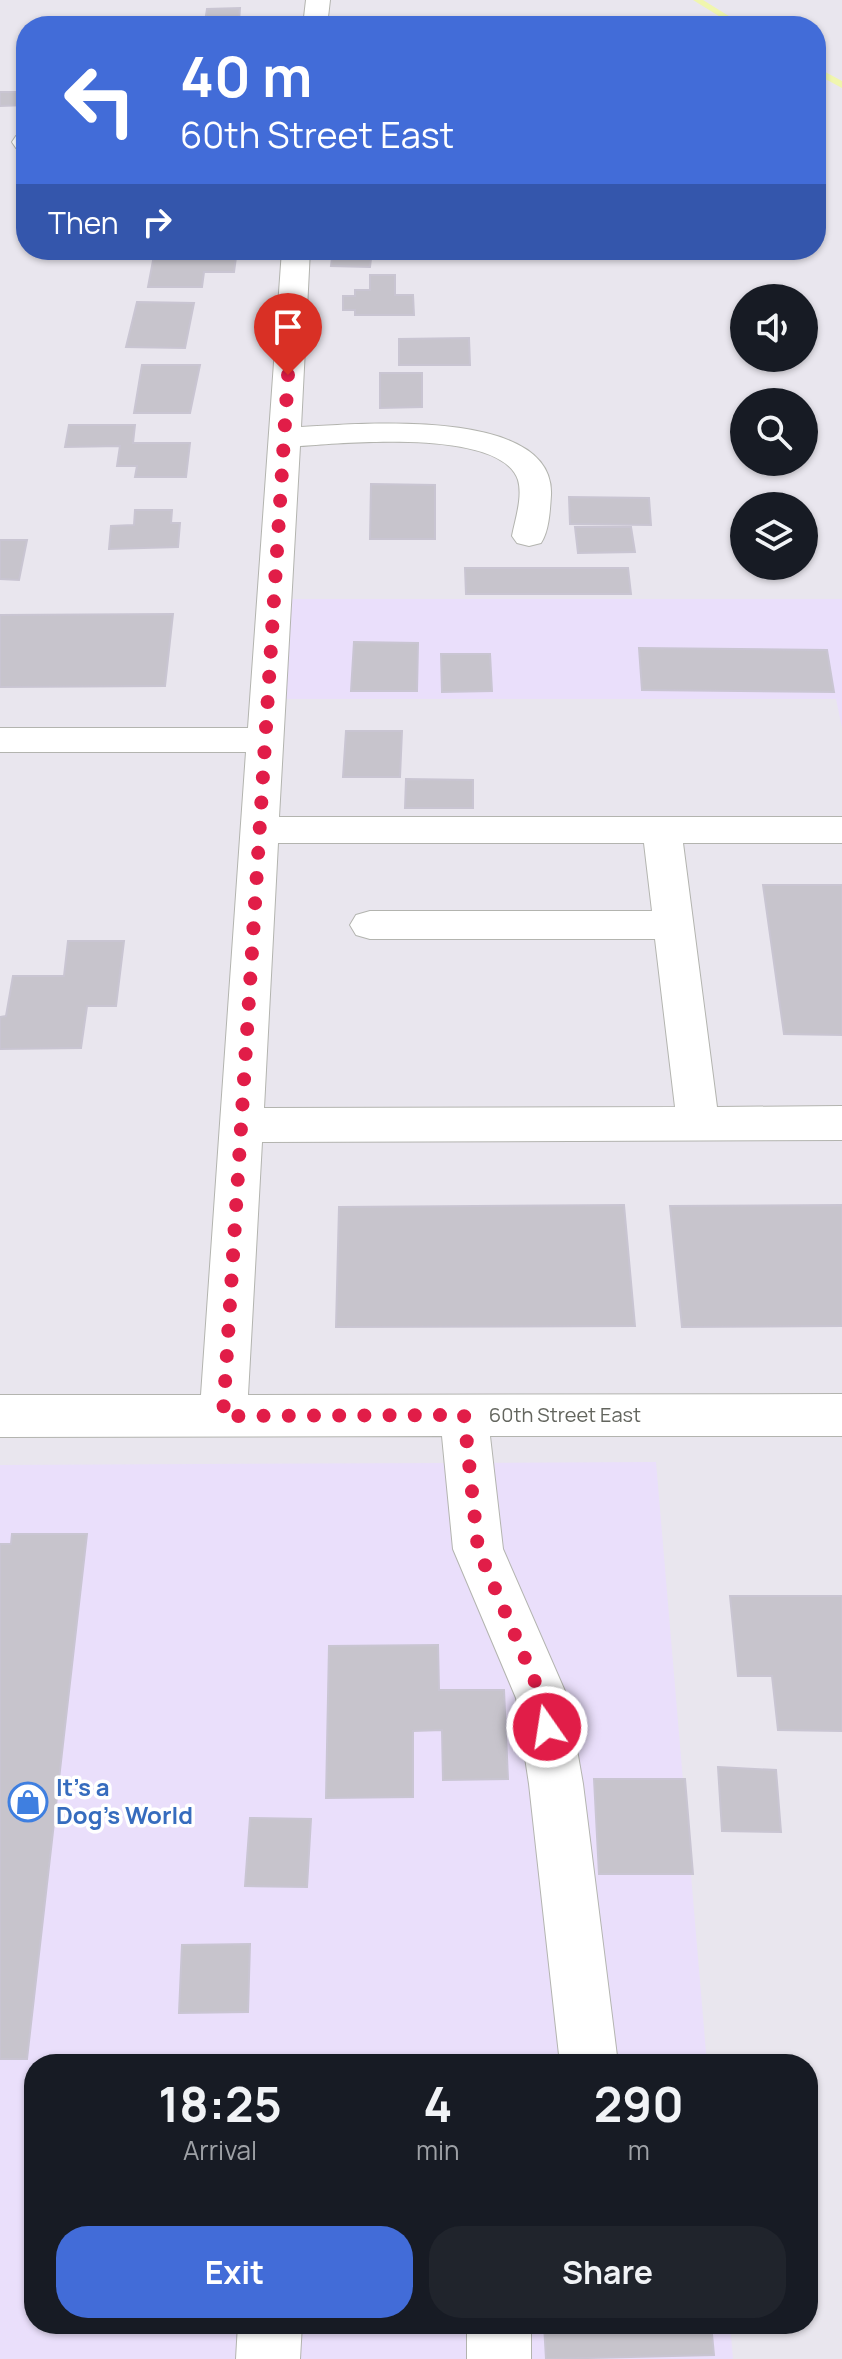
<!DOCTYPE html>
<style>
:root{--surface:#171b24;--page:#20242c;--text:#f1f3f6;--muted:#9ea1a6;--accent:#426cd8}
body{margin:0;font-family:Manrope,sans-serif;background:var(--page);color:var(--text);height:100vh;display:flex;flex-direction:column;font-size:30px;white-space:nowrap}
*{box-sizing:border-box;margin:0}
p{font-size:26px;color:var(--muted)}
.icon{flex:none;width:44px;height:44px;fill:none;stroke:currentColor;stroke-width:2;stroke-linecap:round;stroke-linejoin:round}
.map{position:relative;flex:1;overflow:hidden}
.sheet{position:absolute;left:24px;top:2054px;width:794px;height:280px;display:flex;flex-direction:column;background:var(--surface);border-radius:32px;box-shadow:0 2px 6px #0004}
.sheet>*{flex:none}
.guide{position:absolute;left:16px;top:16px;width:810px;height:244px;border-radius:32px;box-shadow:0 2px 6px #0004;background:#426cd8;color:#fff;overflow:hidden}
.fabs{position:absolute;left:730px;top:284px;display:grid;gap:16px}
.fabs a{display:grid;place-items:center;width:88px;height:88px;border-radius:50%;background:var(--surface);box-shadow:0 2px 6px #0004;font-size:40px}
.pin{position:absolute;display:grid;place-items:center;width:68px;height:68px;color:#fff;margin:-82px -34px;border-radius:50% 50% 50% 0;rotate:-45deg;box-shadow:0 0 8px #0007}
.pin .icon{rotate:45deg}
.me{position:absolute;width:88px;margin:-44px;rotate:347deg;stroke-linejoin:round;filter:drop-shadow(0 0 6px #0008)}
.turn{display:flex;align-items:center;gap:28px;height:168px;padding:0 32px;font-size:36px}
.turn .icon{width:104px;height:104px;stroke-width:2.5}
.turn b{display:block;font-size:56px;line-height:68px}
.then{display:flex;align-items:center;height:76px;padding:0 32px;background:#0003;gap:16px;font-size:30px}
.eta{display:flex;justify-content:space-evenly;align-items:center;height:136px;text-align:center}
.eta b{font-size:48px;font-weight:700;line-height:56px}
.action{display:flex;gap:16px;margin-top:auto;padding:16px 32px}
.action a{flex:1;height:92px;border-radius:32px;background:var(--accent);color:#fff;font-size:32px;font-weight:700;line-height:92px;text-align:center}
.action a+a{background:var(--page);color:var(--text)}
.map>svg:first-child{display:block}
</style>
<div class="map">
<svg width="842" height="2359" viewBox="0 0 842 2359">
<rect width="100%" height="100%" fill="#e9e6ee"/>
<path fill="#eadffb" d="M274,599H842V728L836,699H268Z
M656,1462L707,2064H34V2324H730L733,2359H0V1465Z"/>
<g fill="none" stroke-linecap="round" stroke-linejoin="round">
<path fill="#f0f6ae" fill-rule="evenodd" d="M693,0H703L745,26H735Z
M816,67L842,81V88L816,74Z"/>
</g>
<path fill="#c7c4cc" stroke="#c9c5d2" stroke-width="2" d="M240,8L239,22H205L207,9Z
M377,23L461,24L377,26Z
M0,92H26V105L0,106Z
M155,250H237L234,272H204L202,287H148Z
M333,250H372L370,267L331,266Z
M370,275H395V295H413L414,315H355V310H343V296H355V290H370Z
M137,302L194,303L185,348L126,347Z
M469,338L470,365H399V339Z
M142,365H200L190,413H134Z
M380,373H422V407L380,408Z
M69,425H135L133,443H190L186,477H135L137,466H117L120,446L65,447Z
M371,484L435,485V539H370Z
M569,497L649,498L651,525L570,524Z
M135,510H172L171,523H180L178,547L109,549L111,526L134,525Z
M575,527H631L635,552L578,553Z
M0,540H27L19,580L0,579Z
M465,568H628L631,594H466Z
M173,614L165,686L0,687V615Z
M354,642L418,643L417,691H351Z
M639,648L827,650L834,692L642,690Z
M441,654H490L492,691L442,692Z
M346,731H402L400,777H343Z
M406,779L473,780V808H405Z
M763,885H842V1035L784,1034Z
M68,941H124L116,1006H87L81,1048L0,1049V1017L6,1016L13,976H64Z
M624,1205L635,1326L336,1327L339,1207Z
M842,1205V1326L682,1327L670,1206Z
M12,1534H87L27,2059H0V1544H11Z
M730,1596H842V1731L778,1730L772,1676H738Z
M438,1645L439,1690H504L508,1779L443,1780L442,1730L413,1731V1797L326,1798L329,1646Z
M718,1767L776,1770L781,1832L722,1831Z
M594,1779H685L693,1874H599Z
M250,1818L311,1819L307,1887L245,1886Z
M250,1944L248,2012L179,2013L182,1945Z
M544,2324H711L714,2355L546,2359Z"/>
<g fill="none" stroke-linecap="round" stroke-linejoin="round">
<defs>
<path id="minor" d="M306,0H330L327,26H303Z
M26,134V150L16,148L12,142L16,136Z
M282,250H310L301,427C357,424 555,406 551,495C550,511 549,531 541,543L529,546L517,543L512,536C515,520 523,497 518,480C501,428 343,443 300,446L279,817H842V843H683L717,1107L842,1106V1140L262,1142L248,1395L842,1394V1436H490L503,1549L568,1698L583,1784L618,2064H560L529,1784L516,1698L453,1549L442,1436L0,1437V1395H201L246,752H0V728H248ZM278,843H644L652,911H370L356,915L350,925L356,935L370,939H655L675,1107L264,1108Z
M238,2324H302L300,2359H236Z
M467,2324H531V2359H467Z"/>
</defs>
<use href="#minor" stroke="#b3b4af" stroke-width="2"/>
<use href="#minor" fill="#fff" fill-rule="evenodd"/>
</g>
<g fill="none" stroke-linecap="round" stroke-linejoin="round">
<path stroke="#e11d48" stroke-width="14" stroke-dasharray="0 25.2" d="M288,375L223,1416L464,1415L478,1549L542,1698L547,1727"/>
</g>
<defs>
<symbol id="shop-ring" viewBox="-11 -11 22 22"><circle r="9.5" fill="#fff" stroke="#3f7fe0" stroke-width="1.5"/><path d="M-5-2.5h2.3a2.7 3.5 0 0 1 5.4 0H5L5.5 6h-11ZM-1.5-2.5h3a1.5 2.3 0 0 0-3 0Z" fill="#3f7fe0"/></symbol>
</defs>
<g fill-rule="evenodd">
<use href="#shop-ring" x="6" y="1780" width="44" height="44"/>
</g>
<g text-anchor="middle" stroke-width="7" stroke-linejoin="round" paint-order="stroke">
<g font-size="20" fill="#63655e" stroke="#fff">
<text x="565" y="1422">60th Street East</text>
</g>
<g font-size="24" font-weight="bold" fill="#366cbe" stroke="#fff" text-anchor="start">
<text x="56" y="1796">It's a<tspan x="56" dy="28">Dog's World</tspan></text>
</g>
</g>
</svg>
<div class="fabs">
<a><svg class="icon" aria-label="sound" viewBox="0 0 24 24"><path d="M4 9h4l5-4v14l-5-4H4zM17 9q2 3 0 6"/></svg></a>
<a><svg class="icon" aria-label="search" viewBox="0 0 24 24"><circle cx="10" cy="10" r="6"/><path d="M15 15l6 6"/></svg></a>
<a><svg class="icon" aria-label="layers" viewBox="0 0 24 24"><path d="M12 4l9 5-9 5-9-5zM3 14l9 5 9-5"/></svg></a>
</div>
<div class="pin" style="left:288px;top:375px;background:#d93025"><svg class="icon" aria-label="arrive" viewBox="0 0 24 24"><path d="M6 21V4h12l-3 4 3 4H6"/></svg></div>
<svg class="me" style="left:547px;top:1727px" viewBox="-20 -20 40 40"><circle r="17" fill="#e11d48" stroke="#fff" stroke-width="3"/><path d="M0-11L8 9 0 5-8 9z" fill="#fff"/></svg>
<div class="guide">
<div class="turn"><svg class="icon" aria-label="left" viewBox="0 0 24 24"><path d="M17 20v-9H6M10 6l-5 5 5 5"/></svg><div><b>40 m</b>60th Street East</div></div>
<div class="then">Then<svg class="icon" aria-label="right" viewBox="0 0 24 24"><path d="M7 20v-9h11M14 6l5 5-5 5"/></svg></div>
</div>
<section class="sheet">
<div class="eta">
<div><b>18:25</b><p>Arrival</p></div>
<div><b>4</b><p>min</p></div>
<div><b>290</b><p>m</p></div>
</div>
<div class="action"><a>Exit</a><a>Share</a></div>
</section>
</div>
